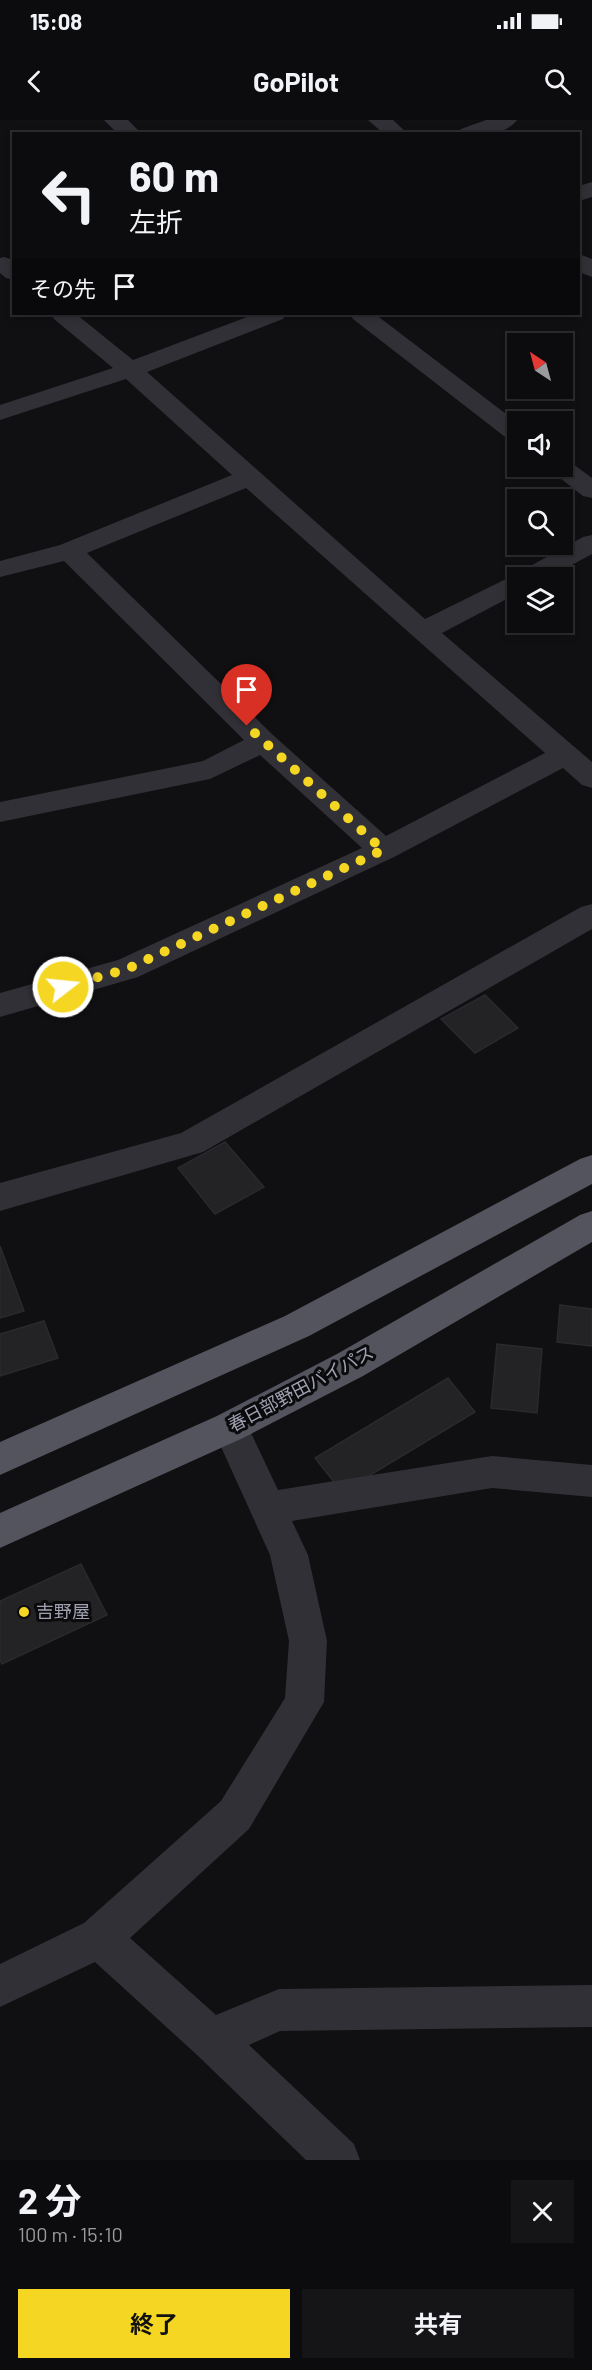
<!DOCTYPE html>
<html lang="ja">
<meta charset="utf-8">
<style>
:root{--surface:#0c0b0d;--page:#151416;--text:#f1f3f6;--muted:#9a9b9d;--line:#2c2b2e;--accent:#f5d723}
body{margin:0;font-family:Barlow,"Noto Sans JP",sans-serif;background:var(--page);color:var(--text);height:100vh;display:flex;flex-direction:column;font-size:22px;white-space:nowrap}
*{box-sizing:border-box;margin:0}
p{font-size:20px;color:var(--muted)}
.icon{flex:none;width:33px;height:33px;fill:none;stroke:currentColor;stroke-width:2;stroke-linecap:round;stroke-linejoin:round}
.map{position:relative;height:2040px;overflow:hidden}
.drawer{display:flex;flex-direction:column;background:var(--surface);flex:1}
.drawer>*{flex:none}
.top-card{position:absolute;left:12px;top:12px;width:568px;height:183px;border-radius:0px;box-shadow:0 3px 9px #0003,0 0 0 2px var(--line);background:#0c0b0d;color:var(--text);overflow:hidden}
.needle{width:39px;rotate:324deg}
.tools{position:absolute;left:507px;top:213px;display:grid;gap:12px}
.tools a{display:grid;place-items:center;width:66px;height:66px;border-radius:0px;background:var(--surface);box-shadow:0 3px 9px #0003,0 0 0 2px var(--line);font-size:30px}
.pin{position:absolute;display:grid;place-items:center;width:51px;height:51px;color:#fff;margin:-62px -26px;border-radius:50% 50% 50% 0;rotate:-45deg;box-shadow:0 0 6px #0007}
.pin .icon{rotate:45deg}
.me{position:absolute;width:66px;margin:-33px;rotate:74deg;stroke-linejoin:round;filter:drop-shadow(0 0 4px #0008)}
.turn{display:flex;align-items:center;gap:21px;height:126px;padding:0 18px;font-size:27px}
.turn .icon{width:78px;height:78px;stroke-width:2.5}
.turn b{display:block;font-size:42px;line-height:51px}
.then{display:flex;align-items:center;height:57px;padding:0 18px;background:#0003;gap:12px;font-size:22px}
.round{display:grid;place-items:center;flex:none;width:63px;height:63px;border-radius:0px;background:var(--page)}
.head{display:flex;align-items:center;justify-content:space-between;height:102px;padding:0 18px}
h1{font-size:36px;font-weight:700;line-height:45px}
.action{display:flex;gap:12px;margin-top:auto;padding:12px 18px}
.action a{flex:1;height:69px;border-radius:0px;background:var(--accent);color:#111;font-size:24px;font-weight:700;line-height:69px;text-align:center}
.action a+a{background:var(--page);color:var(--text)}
.status{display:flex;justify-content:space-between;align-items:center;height:42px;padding:0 30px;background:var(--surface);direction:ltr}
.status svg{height:16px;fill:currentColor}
header{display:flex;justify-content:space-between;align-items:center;height:78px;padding:0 18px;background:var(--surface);font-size:27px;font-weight:700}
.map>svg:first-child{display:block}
</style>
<div class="status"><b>15:08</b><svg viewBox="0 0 49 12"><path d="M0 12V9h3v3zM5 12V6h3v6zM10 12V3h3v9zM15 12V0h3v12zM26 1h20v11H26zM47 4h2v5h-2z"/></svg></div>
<header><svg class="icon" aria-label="back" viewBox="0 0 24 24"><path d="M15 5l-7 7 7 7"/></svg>GoPilot<svg class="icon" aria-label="search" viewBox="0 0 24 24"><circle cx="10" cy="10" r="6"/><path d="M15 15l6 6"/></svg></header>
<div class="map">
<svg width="592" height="2040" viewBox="0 0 592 2040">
<rect width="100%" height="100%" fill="#100f11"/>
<path fill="#232225" stroke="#2a292d" stroke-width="1.5" d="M485,875L518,908L475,933L441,899Z
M225,1022L264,1067L215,1094L178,1048Z
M0,1126L24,1191L0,1198Z
M560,1185L592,1189V1226L557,1222Z
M44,1201L58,1238L0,1256V1214Z
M497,1224L542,1229L537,1293L491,1288Z
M448,1258L475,1292L342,1372L315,1338Z
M81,1444L107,1495L2,1544L0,1540V1481Z"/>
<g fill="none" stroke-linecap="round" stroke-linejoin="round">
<path fill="#303036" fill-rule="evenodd" d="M368,0H393L408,14H384Z
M486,0H517C505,17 476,14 459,14L461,9Z
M592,62V77L579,81V66Z
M579,134L592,139V157L579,152Z
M4,137L14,140V160L6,158L0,153V138Z
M51,194H76L133,240L255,194H286L283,199L147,252L425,499L516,454L583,417L592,415V434L548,458H518V473L442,513L592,642V668L582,665L563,648L394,737L138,857L0,897V873L118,840L362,728L260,635L210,659L0,702V682L203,641L244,620L64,441L0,457V441L60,425L232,355L126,259L0,300V285L113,248L54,199ZM246,368L545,633L386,716L273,615L87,433Z
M592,784V809L203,1032L0,1091V1063L181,1013L581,787Z
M230,1291L243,1296L278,1370L492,1336L592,1345V1377L492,1368L292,1401L308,1435L327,1521L324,1582L249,1709L130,1818L216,1895L279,1869L592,1865V1907L280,1911L249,1925L354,2024L360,2040H306L196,1934L95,1842L0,1887V1844L84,1803L221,1681L285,1578L289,1521L270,1435L212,1307L217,1296Z"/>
<path fill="#303036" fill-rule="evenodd" d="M104,0H128L142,14H118Z
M350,194H375L518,303V322L509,320L353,199Z
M562,339L569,341L592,358V378L583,376L551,351L548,346H562Z"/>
<path fill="#54545e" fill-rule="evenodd" d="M592,1035V1064L309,1216L0,1355V1322L285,1196L580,1039Z
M592,1091V1122L363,1256L243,1318L0,1428V1393L217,1296L337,1234L580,1095Z"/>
</g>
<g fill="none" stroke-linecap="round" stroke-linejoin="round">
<path stroke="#f5d723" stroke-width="10" stroke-dasharray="0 18" d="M63,867L127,849L383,730L247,606"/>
</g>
<circle fill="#f5d723" stroke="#0b0a0c" stroke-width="2" cx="24" cy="1492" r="6"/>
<g text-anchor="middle" stroke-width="6" stroke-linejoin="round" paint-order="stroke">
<g font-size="18" fill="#a0a2b2" stroke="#0b0a0c">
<text transform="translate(301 1269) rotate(-28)" y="6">春日部野田バイパス</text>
</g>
<g font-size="18" fill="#a0a2b2" stroke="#0b0a0c" text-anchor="start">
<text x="36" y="1498">吉野屋</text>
</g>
</g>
</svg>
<div class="tools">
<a><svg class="needle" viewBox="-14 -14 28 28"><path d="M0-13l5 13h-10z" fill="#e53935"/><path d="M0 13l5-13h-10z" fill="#9a9b9d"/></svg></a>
<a><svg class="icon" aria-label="sound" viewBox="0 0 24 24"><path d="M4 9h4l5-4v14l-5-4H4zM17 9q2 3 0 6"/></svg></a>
<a><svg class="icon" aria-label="search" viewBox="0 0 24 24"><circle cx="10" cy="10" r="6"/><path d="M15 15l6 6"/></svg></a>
<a><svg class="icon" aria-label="layers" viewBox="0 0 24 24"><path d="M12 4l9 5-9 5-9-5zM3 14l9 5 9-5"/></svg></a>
</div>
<div class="pin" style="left:247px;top:606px;background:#d93025"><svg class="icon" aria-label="arrive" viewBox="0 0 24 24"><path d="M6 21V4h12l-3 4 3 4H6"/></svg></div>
<svg class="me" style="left:63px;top:867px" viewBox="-20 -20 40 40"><circle r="17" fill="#f5d723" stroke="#fff" stroke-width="3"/><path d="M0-11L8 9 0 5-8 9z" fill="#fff"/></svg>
<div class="top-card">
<div class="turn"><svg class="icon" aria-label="left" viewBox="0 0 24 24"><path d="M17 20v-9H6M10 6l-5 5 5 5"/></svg><div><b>60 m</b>左折</div></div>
<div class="then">その先<svg class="icon" aria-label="arrive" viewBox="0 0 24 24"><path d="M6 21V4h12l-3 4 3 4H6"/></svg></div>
</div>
</div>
<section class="drawer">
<div class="head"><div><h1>2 分</h1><p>100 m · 15:10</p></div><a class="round"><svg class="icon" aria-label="close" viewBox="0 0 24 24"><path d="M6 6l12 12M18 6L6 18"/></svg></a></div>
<div class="action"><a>終了</a><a>共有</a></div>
</section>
